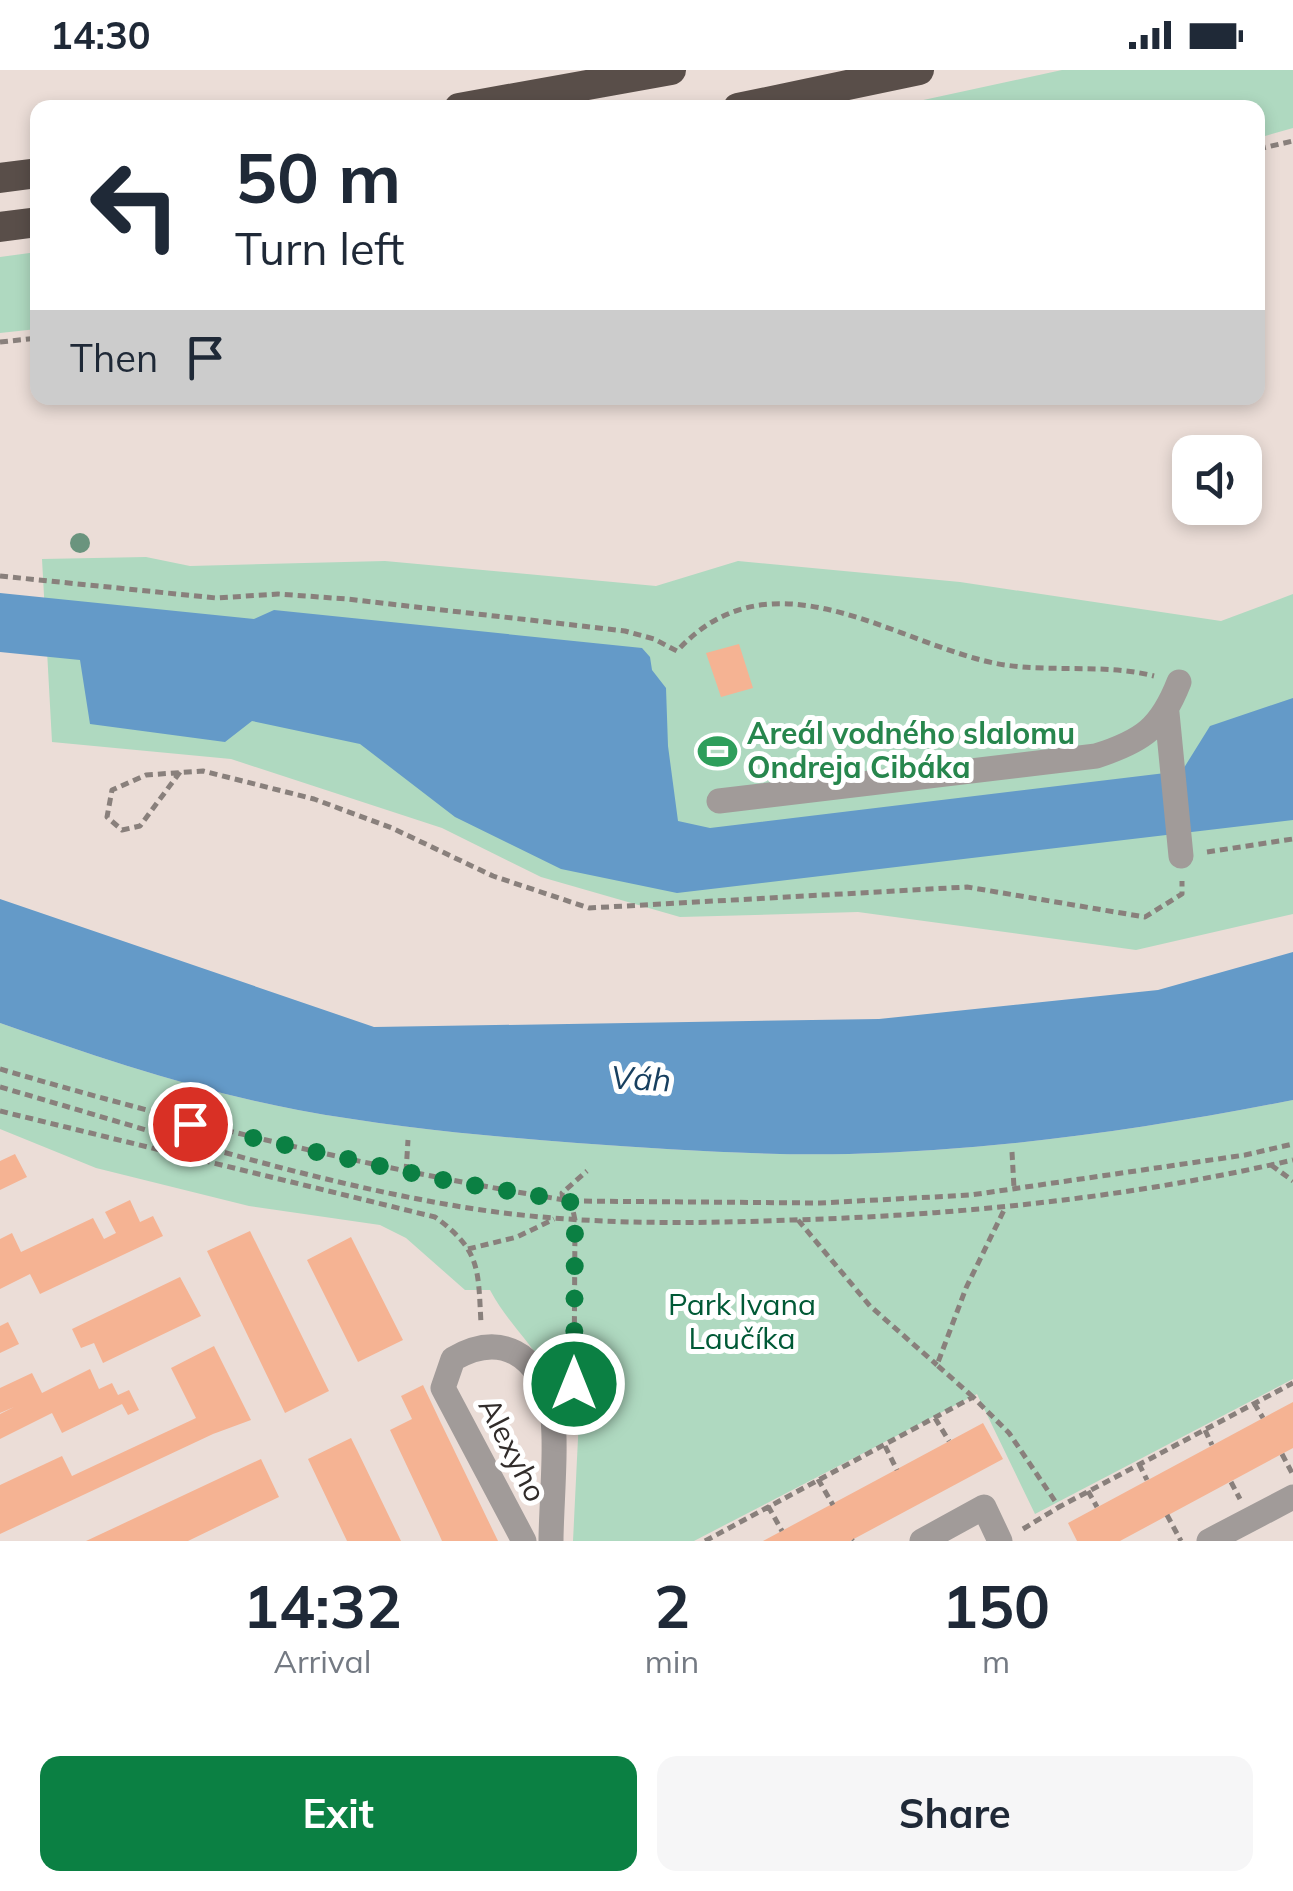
<!DOCTYPE html>
<meta charset="utf-8">
<style>
:root{--surface:#fff;--page:#f6f6f7;--text:#1f2937;--muted:#747a83;--accent:#0b8043}
body{margin:0;font-family:Mulish,sans-serif;background:var(--page);color:var(--text);height:100vh;display:flex;flex-direction:column;font-size:38px;white-space:nowrap}
*{box-sizing:border-box;margin:0}
p{font-size:32px;color:var(--muted)}
.icon{flex:none;width:55px;height:55px;fill:none;stroke:currentColor;stroke-width:2;stroke-linecap:round;stroke-linejoin:round}
.map{position:relative;height:1471px;overflow:hidden}
.sheet{display:flex;flex-direction:column;background:var(--surface);flex:1}
.sheet>*{flex:none}
.top-card{position:absolute;left:30px;top:30px;width:1235px;height:305px;border-radius:20px;box-shadow:0 5px 15px #0003;background:#fff;color:var(--text);overflow:hidden}
.buttons{position:absolute;left:1172px;top:365px;display:grid;gap:20px}
.buttons a{display:grid;place-items:center;width:90px;height:90px;border-radius:20px;background:var(--surface);box-shadow:0 5px 15px #0003;font-size:50px}
.pin{position:absolute;display:grid;place-items:center;width:85px;height:85px;color:#fff;margin:-42px;border:5px solid #fff;border-radius:50%;box-shadow:0 2px 10px #0007}
.me{position:absolute;width:110px;margin:-55px;rotate:0deg;stroke-linejoin:round;filter:drop-shadow(0 0 8px #0008)}
.turn{display:flex;align-items:center;gap:35px;height:210px;padding:0 40px;font-size:45px}
.turn .icon{width:130px;height:130px;stroke-width:2.5}
.turn b{display:block;font-size:70px;line-height:85px}
.then{display:flex;align-items:center;height:95px;padding:0 40px;background:#0003;gap:20px;font-size:38px}
.eta{display:flex;justify-content:space-evenly;align-items:center;height:170px;text-align:center}
.eta b{font-size:60px;font-weight:700;line-height:70px}
.action{display:flex;gap:20px;margin-top:auto;padding:20px 40px}
.action a{flex:1;height:115px;border-radius:20px;background:var(--accent);color:#fff;font-size:40px;font-weight:700;line-height:115px;text-align:center}
.action a+a{background:var(--page);color:var(--text)}
.status{display:flex;justify-content:space-between;align-items:center;height:70px;padding:0 50px;background:var(--surface);direction:ltr}
.status svg{height:28px;fill:currentColor}
.map>svg:first-child{display:block}
</style>
<div class="status"><b>14:30</b><svg viewBox="0 0 49 12"><path d="M0 12V9h3v3zM5 12V6h3v6zM10 12V3h3v9zM15 12V0h3v12zM26 1h20v11H26zM47 4h2v5h-2z"/></svg></div>
<div class="map">
<svg width="1293" height="1471" viewBox="0 0 1293 1471">
<rect width="100%" height="100%" fill="#ebddd7"/>
<path fill="#afd9c0" d="M1062,0H1293V58L1258,68V38L891,37Z
M37,182V259L0,263V187Z
M146,487L190,496L385,491L656,516L738,491L960,512L1221,551L1293,524V844L1136,880L858,842L680,847L541,807L442,758L231,689L52,672L42,489Z
M0,953C97,987 197,1021 298,1040C390,1057 484,1066 577,1073C668,1079 758,1086 849,1084C999,1080 1147,1059 1293,1030V1309L1035,1444L977,1324L694,1471H573L581,1307L549,1304C531,1272 507,1252 490,1220H465L406,1168L380,1155L249,1136L96,1098L0,1059Z"/>
<path fill="#649ac8" d="M0,523L254,549L274,540L642,578L650,587L652,600L666,618L668,676L678,751L710,758L1182,701L1210,656L1293,628V750L677,823L561,799L455,747L360,674L252,651L225,672L90,654L80,590L0,582Z
M0,829L374,957L879,949L1158,920L1293,882V1030C1147,1059 999,1080 849,1084C758,1086 668,1079 577,1073C484,1066 390,1057 298,1040C197,1021 97,987 0,953Z"/>
<path fill="#f5b393" d="M739,574L753,618L721,627L706,583Z
M15,1084L27,1107L0,1120V1091Z
M130,1130L140,1152L153,1146L163,1166L40,1224L30,1204L0,1219V1169L12,1163L21,1182L93,1148L104,1169L116,1163L105,1142Z
M250,1161L329,1321L285,1343L207,1181Z
M351,1167L403,1270L358,1292L307,1190Z
M180,1207L201,1246L103,1293L94,1273L81,1278L72,1259Z
M8,1252L19,1274L0,1283V1256Z
M214,1276L251,1350L213,1364L0,1464V1415L62,1386L72,1406L196,1348L171,1298Z
M90,1299L99,1319L112,1313L118,1325L129,1320L139,1340L128,1345L122,1334L62,1363L52,1343L0,1369V1344L14,1337L0,1343V1318L32,1303L42,1323Z
M423,1315L440,1351L498,1471H442L438,1462L390,1360L412,1349L401,1326Z
M1293,1332V1378L1120,1471H1077L1068,1453Z
M983,1353L1003,1389L850,1471H763Z
M351,1368L357,1380L401,1471H347L308,1389Z
M261,1389L279,1427L188,1471H86Z"/>
<g fill="none" stroke-linecap="round" stroke-linejoin="round">
<path stroke="#89807c" stroke-width="5" stroke-dasharray="8 5" stroke-linecap="butt" d="M1258,79L1293,71
M0,272L38,268
M0,506L216,528L278,524L347,529L625,561L654,569L677,581C768,482 882,565 985,591C1040,605 1099,592 1154,606
M180,702L140,756L122,760L107,747L112,720L146,705L203,701L314,729L392,758L493,806L589,838L967,817L1145,847L1182,824V811
M1207,782L1293,769
M0,999C188,1054 377,1100 571,1131L575,1150L574,1321
M0,1017C156,1062 314,1114 475,1139C580,1155 686,1154 792,1150C960,1145 1128,1128 1293,1090
M0,1041L435,1147C481,1180 478,1200 481,1253
M1012,1082L1014,1118
M1271,1095L1293,1111
M406,1102L408,1070
M563,1130L562,1123L587,1101
M571,1131L820,1133L971,1125L1245,1085L1293,1074
M798,1150L870,1236L937,1295
M468,1179L517,1167L554,1149
M973,1327L937,1295L966,1218L1005,1138
M1254,1333L1263,1348
M935,1348L949,1371
M1205,1360L1212,1375
M885,1376L897,1400
M1282,1384L1292,1403
M1139,1394L1147,1410
M818,1409L833,1435
M1231,1412L1240,1429
M1088,1421L1097,1437
M768,1436L782,1461
M1167,1445L1181,1471
M1023,1459L1059,1437
M852,1470L853,1471
M705,1471L973,1327L1009,1363L1059,1437L1293,1313"/>
<path stroke="#a19b99" stroke-width="25" d="M1167,643L1181,786
M719,731L1096,686C1143,671 1161,658 1179,612
M524,1471L443,1318L453,1289C501,1261 538,1284 551,1337C558,1365 551,1438 551,1471
M922,1471L984,1437L1000,1471
M1209,1471L1293,1427"/>
<path stroke="#594e49" stroke-width="30" d="M459,38L671,0
M738,38L919,0
M0,108L38,103
M0,157L38,152"/>
</g>
<circle fill="#6a947e" cx="80" cy="473" r="10"/>
<g fill="none" stroke-linecap="round" stroke-linejoin="round">
<path stroke="#0b8043" stroke-width="18" stroke-dasharray="0 32.4" d="M190,1054L448,1111L570,1131L575,1150L574,1314"/>
</g>
<defs>
<symbol id="stadium-bare" viewBox="-9 -9 18 18"><path d="M0-5a6.5 5 0 1 0 0 10a6.5 5 0 1 0 0-10ZM-3.5-1.8h7v3.6h-7Z" fill="#2e9e5b" stroke="#fff" stroke-width="2.5" paint-order="stroke"/></symbol>
</defs>
<g fill-rule="evenodd">
<use href="#stadium-bare" x="690" y="654" width="55" height="55"/>
</g>
<g text-anchor="middle" stroke-width="10" stroke-linejoin="round" paint-order="stroke">
<g font-size="30" font-weight="bold" fill="#27864d" stroke="#fff" text-anchor="start">
<text x="747" y="674">Areál vodného slalomu<tspan x="747" dy="34">Ondreja Cibáka</tspan></text>
</g>
<g font-size="30" fill="#005936" stroke="#fff">
<text x="742" y="1245">Park Ivana<tspan x="742" dy="34">Laučíka</tspan></text>
</g>
<g font-size="30" fill="#312c2a" stroke="#fff">
<text transform="translate(512 1380) rotate(63)" y="10">Alexyho</text>
</g>
<g font-size="32" font-style="italic" fill="#173f5f" stroke="#fff">
<text transform="translate(641 1009) rotate(3)" y="11">Váh</text>
</g>
</g>
</svg>
<div class="buttons">
<a><svg class="icon" aria-label="sound" viewBox="0 0 24 24"><path d="M4 9h4l5-4v14l-5-4H4zM17 9q2 3 0 6"/></svg></a>
</div>
<div class="pin" style="left:190px;top:1054px;background:#d93025"><svg class="icon" aria-label="arrive" viewBox="0 0 24 24"><path d="M6 21V4h12l-3 4 3 4H6"/></svg></div>
<svg class="me" style="left:574px;top:1314px" viewBox="-20 -20 40 40"><circle r="17" fill="#0b8043" stroke="#fff" stroke-width="3"/><path d="M0-11L8 9 0 5-8 9z" fill="#fff"/></svg>
<div class="top-card">
<div class="turn"><svg class="icon" aria-label="left" viewBox="0 0 24 24"><path d="M17 20v-9H6M10 6l-5 5 5 5"/></svg><div><b>50 m</b>Turn left</div></div>
<div class="then">Then<svg class="icon" aria-label="arrive" viewBox="0 0 24 24"><path d="M6 21V4h12l-3 4 3 4H6"/></svg></div>
</div>
</div>
<section class="sheet">
<div class="eta">
<div><b>14:32</b><p>Arrival</p></div>
<div><b>2</b><p>min</p></div>
<div><b>150</b><p>m</p></div>
</div>
<div class="action"><a>Exit</a><a>Share</a></div>
</section>
